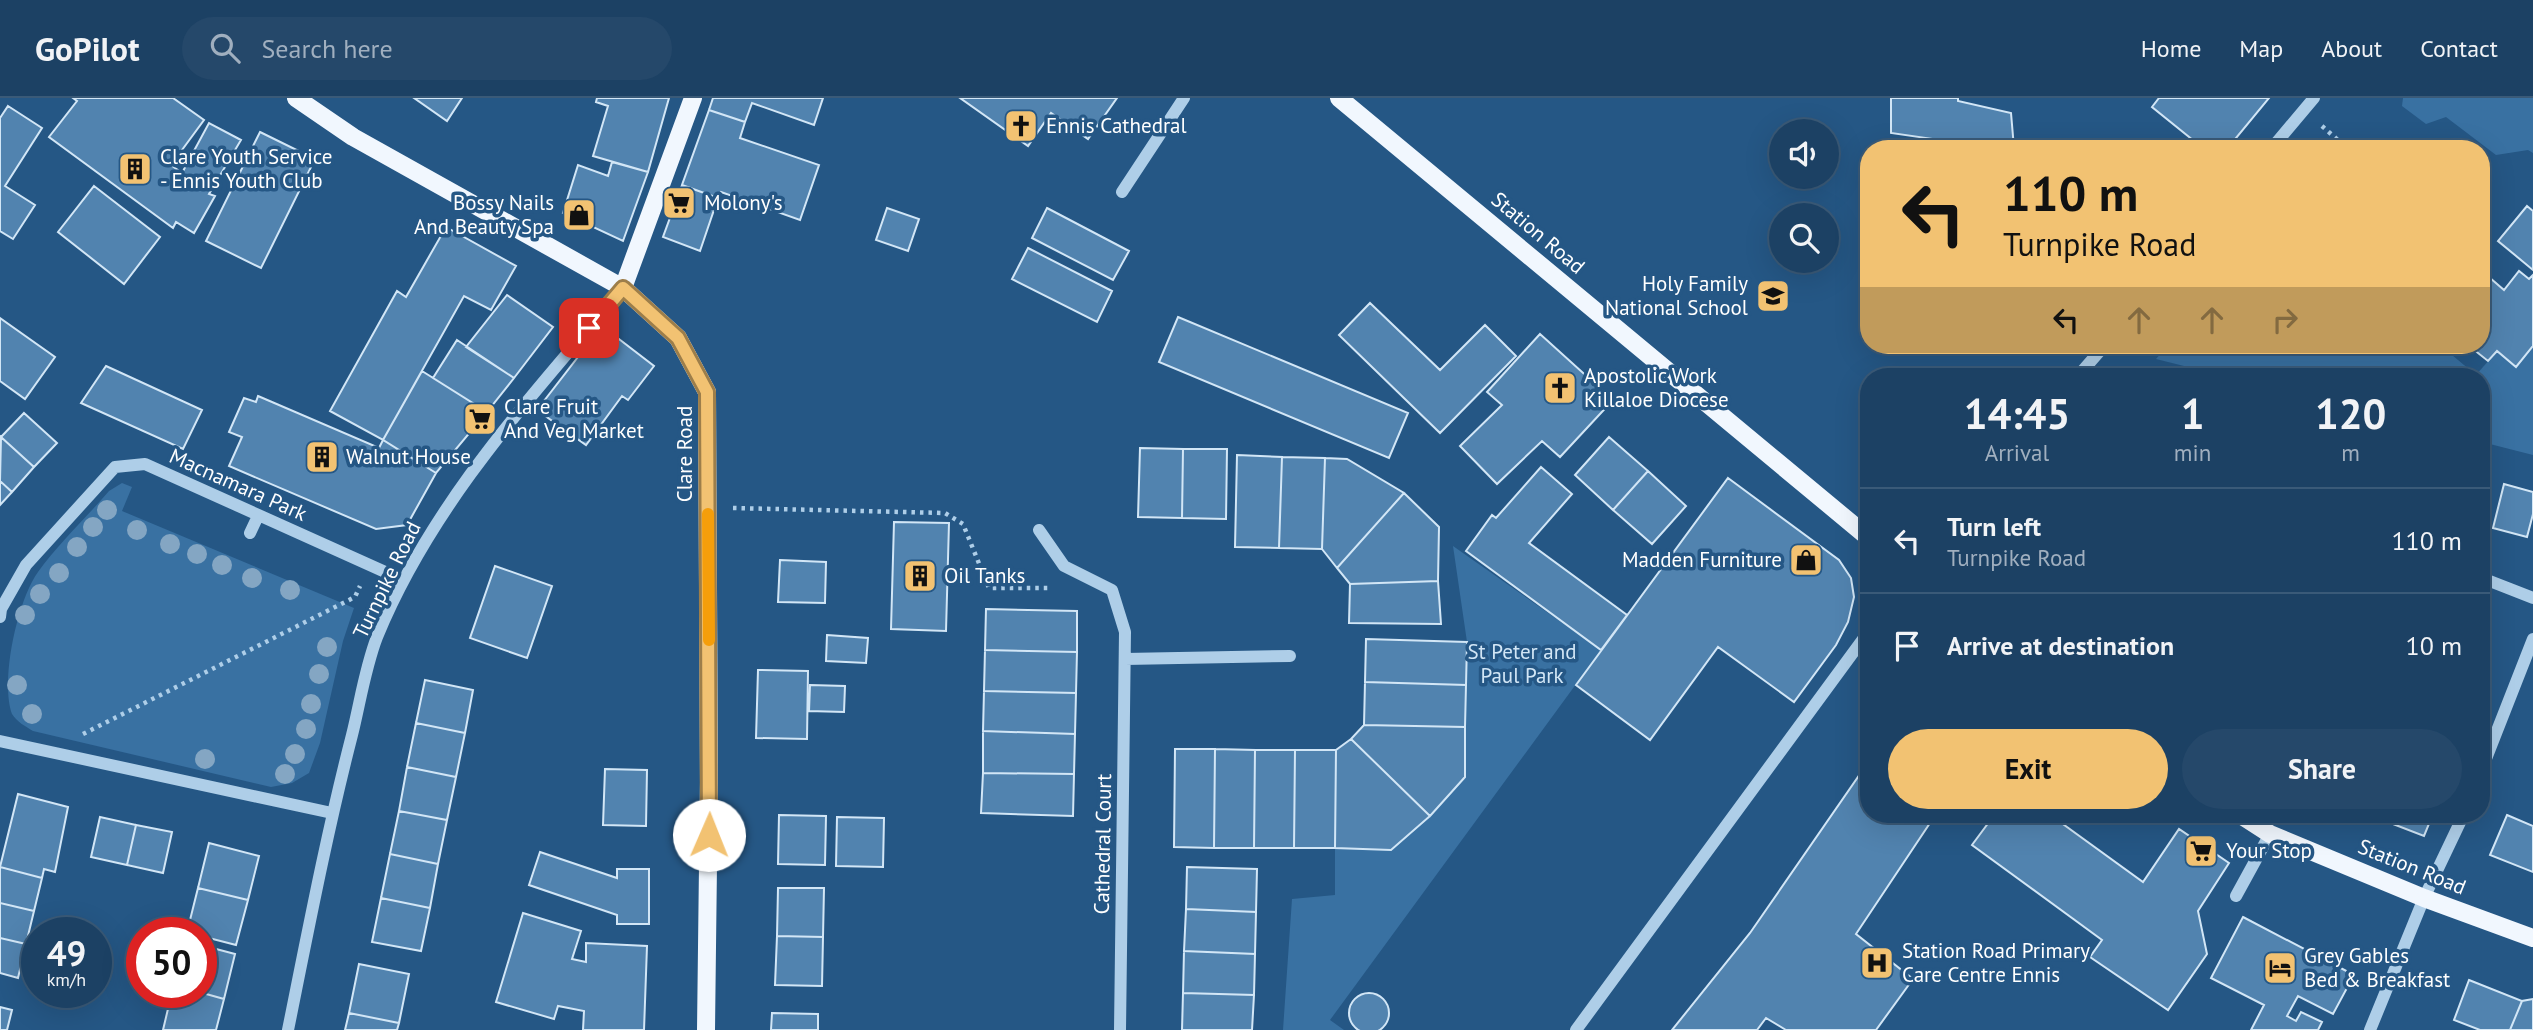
<!DOCTYPE html>
<style>
:root{--surface:#1c4164;--page:#25486a;--text:#f1f3f6;--muted:#a0afbf;--line:#3a5a78;--accent:#f2c272}
body{margin:0;font-family:"PT Sans",sans-serif;background:var(--page);color:var(--text);height:100vh;display:flex;flex-direction:column;font-size:26px;white-space:nowrap}
*{box-sizing:border-box;margin:0}
p{font-size:23px;color:var(--muted)}
.icon{flex:none;width:38px;height:38px;fill:none;stroke:currentColor;stroke-width:2;stroke-linecap:round;stroke-linejoin:round}
.map{position:relative;flex:1;overflow:hidden}
.panel{position:absolute;left:1860px;top:270px;width:630px;height:455px;display:flex;flex-direction:column;background:var(--surface);border-radius:28px;box-shadow:0 7px 28px #0002,0 0 0 2px var(--line)}
.panel>*{flex:none}
.guide{position:absolute;left:1860px;top:42px;width:630px;height:214px;border-radius:28px;box-shadow:0 7px 28px #0002,0 0 0 2px var(--line);background:#f2c272;color:#111;overflow:hidden}
.fabs{position:absolute;left:1769px;top:21px;display:grid;gap:14px}
.fabs a{display:grid;place-items:center;width:70px;height:70px;border-radius:50%;background:var(--surface);box-shadow:0 7px 28px #0002,0 0 0 2px var(--line);font-size:35px}
.speed{position:absolute;left:21px;top:819px;display:flex;gap:14px;font-size:35px;font-weight:700;text-align:center}
.speed>*{display:grid;place-content:center;width:91px;height:91px;border-radius:50%;background:var(--surface);box-shadow:0 7px 28px #0002,0 0 0 2px var(--line);line-height:1}
.speed small{font-size:18px;font-weight:400}
.speed .limit{border:10px solid #d22;background:#fff;color:#111}
.pin{position:absolute;display:grid;place-items:center;width:60px;height:60px;color:#fff;margin:-30px;border-radius:14px;box-shadow:0 4px 10px #0006}
.me{position:absolute;width:77px;margin:-38px;rotate:1deg;stroke-linejoin:round;filter:drop-shadow(0 0 5px #0008)}
.turn{display:flex;align-items:center;gap:24px;height:147px;padding:0 28px;font-size:32px}
.turn .icon{width:91px;height:91px;stroke-width:2.5}
.turn b{display:block;font-size:49px;line-height:60px}
.lanes{display:flex;align-items:center;height:66px;padding:0 28px;background:#0003;justify-content:center;gap:35px;direction:ltr}
.lanes .off{opacity:.35}
.eta{display:flex;justify-content:space-evenly;align-items:center;height:119px;text-align:center}
.eta b{font-size:42px;font-weight:800;line-height:49px}
.primary-button{display:flex;gap:14px;margin-top:auto;padding:14px 28px}
.primary-button a{flex:1;height:80px;border-radius:42px;background:var(--accent);color:#111;font-size:28px;font-weight:800;line-height:80px;text-align:center}
.primary-button a+a{background:var(--page);color:var(--text)}
ul{padding:0;list-style:none}
li{display:flex;align-items:center;gap:21px;height:105px;padding:0 28px;border-top:2px solid var(--line)}
li div{flex:1}
li b{display:block;font-size:26px}
li em{font-style:normal}
header{display:flex;align-items:center;gap:42px;box-sizing:border-box;height:98px;padding:0 35px;background:var(--surface);border-bottom:2px solid var(--line)}
header strong{font-size:33px}
nav{display:flex;gap:38px;margin-inline-start:auto;font-size:24px}
.search{width:490px;height:63px;background:var(--page);display:flex;align-items:center;gap:18px;box-sizing:border-box;padding:0 24px;border-radius:38px;color:var(--muted);font-size:26px}
.map>svg:first-child{display:block}
</style>
<header>
<strong>GoPilot</strong>
<div class="search"><svg class="icon" aria-label="search" viewBox="0 0 24 24"><circle cx="10" cy="10" r="6"/><path d="M15 15l6 6"/></svg>Search here</div>
<nav><a>Home</a><a>Map</a><a>About</a><a>Contact</a></nav>
</header>
<div class="map">
<svg width="2533" height="932" viewBox="0 0 2533 932">
<rect width="100%" height="100%" fill="#255785"/>
<path fill="#3971a2" d="M2403,0H2533V55L2528,52L2496,57L2446,19L2426,26L2402,8Z
M2168,247H2440L2476,277L2497,253L2516,268L2533,248V357L2482,344V278H2224L2156,261Z
M122,385L132,389L122,413L354,510L343,543L320,645L309,675L292,685L271,689L33,633C25,628 17,624 12,616C0,584 17,503 38,474C59,445 86,420 109,393Z
M1453,448L1601,552L1330,922L1344,932H1283L1292,801L1335,797V750L1391,752L1465,679L1467,544Z"/>
<path fill="#5183af" stroke="#d2e6f6" stroke-width="2" d="M73,0H173L204,22L171,67L182,75L209,25L241,42L209,96L215,98L194,135L176,124L173,130L49,39L77,3Z
M414,0H462L447,23Z
M597,0H669L648,74L593,58L608,8L596,4Z
M713,0H823L814,27L752,5L745,24L709,12Z
M960,0H1117L1088,41L1051,15L1028,48Z
M1891,0H1958V3L2011,15L2014,50L2019,51H1947V43L1891,35Z
M2159,0H2269L2227,51H2204L2152,9Z
M8,8L42,30L5,88L35,107L13,141L0,133V20Z
M709,12L745,24L740,40L819,67L800,122L721,94L718,100L682,87Z
M260,34L315,61L261,170L206,143Z
M612,64L648,74L623,143L563,115L578,67L608,78Z
M682,87L718,100L700,153L663,139Z
M94,88L160,139L124,186L58,134Z
M2527,108L2533,113V172L2498,143Z
M887,110L919,121L908,153L876,142Z
M1047,110L1129,153L1113,182L1032,140Z
M446,129L516,168L491,212L464,198L383,342L330,313L397,193L406,199Z
M1028,150L1112,193L1097,224L1012,181Z
M2482,173L2504,192L2519,173L2529,181L2533,177V248L2516,269L2497,253L2488,263L2468,247H2482Z
M507,197L553,229L514,280L466,249Z
M1370,205L1440,272L1485,227L1516,258L1440,335L1339,237Z
M1178,219L1408,315L1389,360L1159,264Z
M0,220L55,259L25,301L0,283Z
M602,228L654,268L628,302L622,298L586,347L537,312Z
M1540,236L1613,302L1560,359L1542,343L1497,386L1460,348L1502,307L1487,294Z
M457,242L514,280L487,314L433,280Z
M106,268L202,312L183,351L81,305Z
M422,273L487,314L436,375L383,342Z
M258,298L379,350L383,342L436,375L407,427L376,431L229,368L242,339L229,334L244,300L256,304Z
M24,315L57,345L34,369L1,339Z
M1,339L34,369L12,394L0,383Z
M1609,339L1648,373L1613,412L1575,377Z
M1140,350L1183,351L1182,420L1138,419Z
M1183,351H1227L1226,421L1182,420Z
M1237,357L1282,359L1279,450L1235,449Z
M1282,359L1325,360L1322,451L1279,450Z
M1325,360L1347,361L1404,395L1337,470L1322,451Z
M1541,369L1572,396L1529,445L1627,517L1601,552L1466,453L1492,417L1496,420Z
M1648,373L1686,408L1652,446L1613,412Z
M1728,380L1839,462L1851,480L1854,499L1848,524L1836,547L1794,604L1718,549L1650,642L1576,587Z
M0,383L12,394L0,407Z
M2504,386L2533,394V416L2527,439L2493,430Z
M1404,395L1439,429L1438,483L1350,486L1337,470Z
M894,424L949,425L946,533L891,531Z
M780,462L826,464L825,505L778,504Z
M495,468L552,488L527,560L470,540Z
M1438,483L1441,526L1349,525L1350,486Z
M986,511L1077,513V554L985,552Z
M827,537L868,540L866,565L826,563Z
M1366,541L1467,544L1466,587L1365,584Z
M985,552L1077,554L1076,595L984,593Z
M758,572L808,573L807,641L756,640Z
M425,582L473,592L465,635L416,625Z
M1365,584L1466,587L1465,629L1364,627Z
M810,587L845,588L844,614L809,613Z
M984,593L1076,595L1075,636L983,633Z
M416,625L465,635L456,679L407,669Z
M1364,627L1465,629V679L1430,718L1351,641Z
M983,633L1075,636L1074,676L983,675Z
M1351,641L1430,718L1391,752L1335,750L1336,652Z
M1175,651H1215L1214,750L1174,749Z
M1215,651L1255,652L1254,750H1214Z
M1255,652H1295L1294,750H1254Z
M1295,652H1336L1335,750H1294Z
M1869,663V716H1936L1856,836L1913,881L1876,932H1786L1766,920L1757,932H1672L1750,835Z
M407,669L456,679L447,722L399,713Z
M605,671L647,672L646,728L603,727Z
M983,675L1074,676L1073,718L981,715Z
M18,696L68,709L55,774L44,771L42,780L0,769Z
M399,713L447,722L438,766L390,756Z
M1995,716H2049L2143,784L2179,731L2229,765L2198,813L2207,856L2168,912L2090,859L2102,842L1972,747Z
M2367,716H2433L2424,738Z
M779,717L826,718L825,767L778,766Z
M2507,717L2533,728V774L2490,757Z
M100,719L136,727L127,767L91,759Z
M837,719L884,720L883,769L836,768Z
M136,727L172,734L163,775L127,767Z
M209,745L259,758L248,802L198,790Z
M540,754L617,780V771H649V826H617V817L529,787Z
M390,756L438,766L430,810L381,800Z
M0,769L42,780L34,813L0,805Z
M1187,769L1257,771L1256,814L1186,811Z
M198,790L248,802L236,847L201,838V835L187,834Z
M778,790H824L823,839L777,838Z
M381,800L430,810L421,853L372,844Z
M0,805L34,813L26,846L0,840Z
M1186,811L1256,814L1255,856L1184,853Z
M523,815L581,833L572,861L586,864V845L647,848L644,932H583L584,913L558,908L554,921L496,904Z
M2243,819L2354,877L2333,916L2298,898L2287,918L2296,923L2301,914L2322,924L2318,932H2251L2264,907L2211,880Z
M777,838L823,839L822,888L775,887Z
M0,840L26,846L18,880L0,875Z
M201,847L235,856L224,901L199,894H201Z
M1184,853L1255,856L1254,897L1183,895Z
M359,866L409,876L399,925L349,915Z
M2469,882L2522,903L2510,932H2480L2454,922Z
M172,894H199L224,901L216,932H163Z
M1183,895L1254,897L1252,932H1182Z
M1349 915a20 20 0 1 1 40 0a20 20 0 1 1-40 0Z
M2533,901V932H2510L2522,903Z
M0,909L12,912L7,932H0Z
M349,915L399,925L397,932H345Z
M772,915L818,916V932H771Z"/>
<g fill="none" stroke-linecap="round" stroke-linejoin="round">
<path stroke="#aecee8" stroke-width="4.5" stroke-dasharray="3.5 5" stroke-linecap="butt" d="M2322,28L2348,51
M733,410L945,415L963,426L989,490H1049
M83,636L355,499L360,488"/>
<path stroke="#aecee8" stroke-width="12" d="M2271,51L2314,0
M1122,94L1184,0
M2078,278L2105,247
M1039,432L1064,468L1112,492L1125,534L1120,932
M250,435L258,418
M2482,480L2533,500
M0,519L1,511L26,467L115,369L145,366L403,482
M1125,561L1290,558
M0,643L332,715
M2482,671L2533,541
M2236,798L2270,736
M288,932C308,833 327,734 352,637C360,605 365,570 377,539C432,405 531,299 623,190
M1576,932L1869,533
M2370,932L2424,800L2464,716"/>
<path stroke="#f1f7fe" stroke-width="18" d="M296,0L353,39L623,190L678,240L707,294L709,684L706,932
M1339,0L1869,440
M623,190L693,0
M2239,716L2270,736L2424,800L2533,840"/>
</g>
<g fill="#84a6c3">
<circle cx="107" cy="412" r="10"/>
<circle cx="93" cy="429" r="10"/>
<circle cx="137" cy="432" r="10"/>
<circle cx="170" cy="446" r="10"/>
<circle cx="77" cy="449" r="10"/>
<circle cx="197" cy="456" r="10"/>
<circle cx="222" cy="467" r="10"/>
<circle cx="59" cy="475" r="10"/>
<circle cx="252" cy="480" r="10"/>
<circle cx="290" cy="492" r="10"/>
<circle cx="40" cy="496" r="10"/>
<circle cx="25" cy="517" r="10"/>
<circle cx="327" cy="549" r="10"/>
<circle cx="319" cy="576" r="10"/>
<circle cx="17" cy="587" r="10"/>
<circle cx="311" cy="606" r="10"/>
<circle cx="32" cy="616" r="10"/>
<circle cx="306" cy="631" r="10"/>
<circle cx="295" cy="656" r="10"/>
<circle cx="205" cy="661" r="10"/>
<circle cx="285" cy="676" r="10"/>
</g>
<g fill="none" stroke-linecap="round" stroke-linejoin="round">
<defs>
<path id="route" d="M589,230L623,190L678,240L707,294L709,737"/>
</defs>
<use href="#route" stroke="#9d7e4a" stroke-width="18"/>
<use href="#route" stroke="#f2c272" stroke-width="12"/>
<path stroke="#f59e0b" stroke-width="12" d="M708,416L709,542"/>
</g>
<defs>
<symbol id="church-square" viewBox="-11 -11 22 22"><rect x="-9" y="-9" width="18" height="18" rx="4" fill="#f2c272" stroke="#255785"/><path d="M-1.2-6h2.4v3.5h3.3v2.4h-3.3V6h-2.4V-.1h-3.3v-2.4h3.3Z" fill="#111"/></symbol>
<symbol id="building-square" viewBox="-11 -11 22 22"><rect x="-9" y="-9" width="18" height="18" rx="4" fill="#f2c272" stroke="#255785"/><path d="M-4-6H4V6H1V3H-1V6H-4ZM-2.5-4.3h1.7v1.8h-1.7ZM.8-4.3h1.7v1.8H.8ZM-2.5-1h1.7V.8h-1.7ZM.8-1h1.7V.8H.8Z" fill="#111"/></symbol>
<symbol id="supermarket-square" viewBox="-11 -11 22 22"><rect x="-9" y="-9" width="18" height="18" rx="4" fill="#f2c272" stroke="#255785"/><path d="M-6-5.5h2.5l.6 2H6L4.5 2H-2.5L-4.4-4H-6ZM-1.5 3.2a1.3 1.3 0 1 0 .1 0ZM3 3.2a1.3 1.3 0 1 0 .1 0Z" fill="#111"/></symbol>
<symbol id="shop-square" viewBox="-11 -11 22 22"><rect x="-9" y="-9" width="18" height="18" rx="4" fill="#f2c272" stroke="#255785"/><path d="M-5-2.5h2.3a2.7 3.5 0 0 1 5.4 0H5L5.5 6h-11ZM-1.5-2.5h3a1.5 2.3 0 0 0-3 0Z" fill="#111"/></symbol>
<symbol id="school-square" viewBox="-11 -11 22 22"><rect x="-9" y="-9" width="18" height="18" rx="4" fill="#f2c272" stroke="#255785"/><path d="M0-5L7-2L0 1L-7-2ZM-4 1L0 2.5L4 1V4Q0 6-4 4Z" fill="#111"/></symbol>
<symbol id="hospital-square" viewBox="-11 -11 22 22"><rect x="-9" y="-9" width="18" height="18" rx="4" fill="#f2c272" stroke="#255785"/><path d="M-5-5h3v3.5h4V-5h3V5h-3V1.5h-4V5h-3Z" fill="#111"/></symbol>
<symbol id="hotel-square" viewBox="-11 -11 22 22"><rect x="-9" y="-9" width="18" height="18" rx="4" fill="#f2c272" stroke="#255785"/><path d="M-6-4.5h1.5V1H6V5H4.5V3h-9V5H-6ZM-4 0a1.8 1.8 0 1 1 3.6 0ZM.5 0V-2.5h3Q6-2.5 6 0Z" fill="#111"/></symbol>
</defs>
<g fill-rule="evenodd">
<use href="#church-square" x="1002" y="9" width="38" height="38"/>
<use href="#building-square" x="116" y="52" width="38" height="38"/>
<use href="#supermarket-square" x="660" y="86" width="38" height="38"/>
<use href="#shop-square" x="560" y="98" width="38" height="38"/>
<use href="#school-square" x="1754" y="179" width="38" height="38"/>
<use href="#church-square" x="1541" y="271" width="38" height="38"/>
<use href="#supermarket-square" x="461" y="302" width="38" height="38"/>
<use href="#building-square" x="303" y="340" width="38" height="38"/>
<use href="#shop-square" x="1787" y="443" width="38" height="38"/>
<use href="#building-square" x="901" y="459" width="38" height="38"/>
<use href="#supermarket-square" x="2182" y="734" width="38" height="38"/>
<use href="#hospital-square" x="1858" y="846" width="38" height="38"/>
<use href="#hotel-square" x="2261" y="851" width="38" height="38"/>
</g>
<g text-anchor="middle" stroke-width="7" stroke-linejoin="round" paint-order="stroke">
<g font-size="21" fill="#fff" stroke="#255785" text-anchor="start">
<text x="1046" y="35">Ennis Cathedral</text>
<text x="160" y="66">Clare Youth Service<tspan x="160" dy="24">- Ennis Youth Club</tspan></text>
<text x="554" y="112" text-anchor="end">Bossy Nails<tspan x="554" dy="24">And Beauty Spa</tspan></text>
<text x="704" y="112">Molony's</text>
<text x="1748" y="193" text-anchor="end">Holy Family<tspan x="1748" dy="24">National School</tspan></text>
<text x="1584" y="285">Apostolic Work<tspan x="1584" dy="24">Killaloe Diocese</tspan></text>
<text x="504" y="316">Clare Fruit<tspan x="504" dy="24">And Veg Market</tspan></text>
<text x="346" y="366">Walnut House</text>
<text x="1782" y="469" text-anchor="end">Madden Furniture</text>
<text x="944" y="485">Oil Tanks</text>
<text x="2226" y="760">Your Stop</text>
<text x="1902" y="860">Station Road Primary<tspan x="1902" dy="24">Care Centre Ennis</tspan></text>
<text x="2304" y="865">Grey Gables<tspan x="2304" dy="24">Bed &amp; Breakfast</tspan></text>
</g>
<g font-size="21" fill="#fff" stroke="#255785">
<text transform="translate(1538 135) rotate(40)" y="7">Station Road</text>
<text transform="translate(685 356) rotate(-90)" y="7">Clare Road</text>
<text transform="translate(238 387) rotate(24)" y="7">Macnamara Park</text>
<text transform="translate(387 482) rotate(-64)" y="7">Turnpike Road</text>
<text transform="translate(1103 746) rotate(-89)" y="7">Cathedral Court</text>
<text transform="translate(2412 769) rotate(22)" y="7">Station Road</text>
</g>
<g font-size="21" fill="#d2e6f6" stroke="#255785">
<text x="1522" y="561">St Peter and<tspan x="1522" dy="24">Paul Park</tspan></text>
</g>
</g>
</svg>
<div class="fabs">
<a><svg class="icon" aria-label="sound" viewBox="0 0 24 24"><path d="M4 9h4l5-4v14l-5-4H4zM17 9q2 3 0 6"/></svg></a>
<a><svg class="icon" aria-label="search" viewBox="0 0 24 24"><circle cx="10" cy="10" r="6"/><path d="M15 15l6 6"/></svg></a>
</div>
<div class="speed"><div>49<small>km/h</small></div><div class="limit">50</div></div>
<div class="pin" style="left:589px;top:230px;background:#d93025"><svg class="icon" aria-label="arrive" viewBox="0 0 24 24"><path d="M6 21V4h12l-3 4 3 4H6"/></svg></div>
<svg class="me" style="left:709px;top:737px" viewBox="-20 -20 40 40"><circle r="19" fill="#fff"/><path d="M0-13L10 11 0 6-10 11z" fill="#f2c272"/></svg>
<div class="guide">
<div class="turn"><svg class="icon" aria-label="left" viewBox="0 0 24 24"><path d="M17 20v-9H6M10 6l-5 5 5 5"/></svg><div><b>110 m</b>Turnpike Road</div></div>
<div class="lanes"><svg class="icon" aria-label="left" viewBox="0 0 24 24"><path d="M17 20v-9H6M10 6l-5 5 5 5"/></svg><svg class="icon off" aria-label="ahead" viewBox="0 0 24 24"><path d="M12 20V5M6 11l6-6 6 6"/></svg><svg class="icon off" aria-label="ahead" viewBox="0 0 24 24"><path d="M12 20V5M6 11l6-6 6 6"/></svg><svg class="icon off" aria-label="right" viewBox="0 0 24 24"><path d="M7 20v-9h11M14 6l5 5-5 5"/></svg></div>
</div>
<section class="panel">
<div class="eta">
<div><b>14:45</b><p>Arrival</p></div>
<div><b>1</b><p>min</p></div>
<div><b>120</b><p>m</p></div>
</div>
<ul>
<li><svg class="icon" aria-label="left" viewBox="0 0 24 24"><path d="M17 20v-9H6M10 6l-5 5 5 5"/></svg><div><b>Turn left</b><p>Turnpike Road</p></div><em>110 m</em></li>
<li><svg class="icon" aria-label="arrive" viewBox="0 0 24 24"><path d="M6 21V4h12l-3 4 3 4H6"/></svg><div><b>Arrive at destination</b></div><em>10 m</em></li>
</ul>
<div class="primary-button"><a>Exit</a><a>Share</a></div>
</section>
</div>
